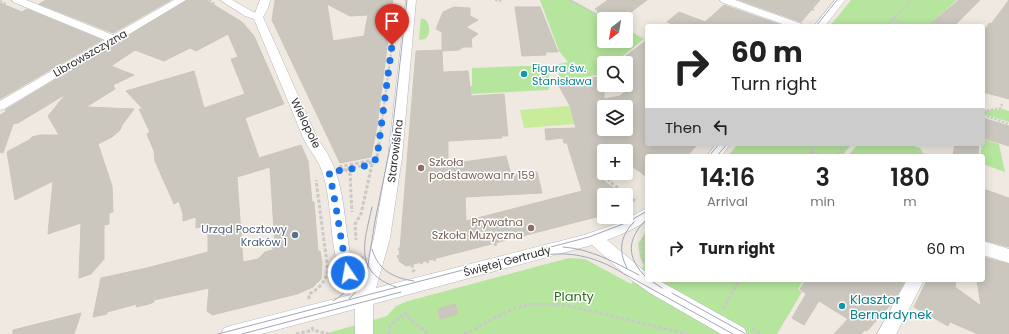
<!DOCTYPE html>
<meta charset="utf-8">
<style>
:root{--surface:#fff;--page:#f6f6f6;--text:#222;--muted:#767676}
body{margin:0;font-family:Poppins,sans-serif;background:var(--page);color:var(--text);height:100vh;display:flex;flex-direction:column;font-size:15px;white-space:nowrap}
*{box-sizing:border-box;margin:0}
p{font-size:13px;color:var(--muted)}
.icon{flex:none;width:22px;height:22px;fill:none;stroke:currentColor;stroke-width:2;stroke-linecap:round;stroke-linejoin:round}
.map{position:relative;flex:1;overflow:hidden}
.panel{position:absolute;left:645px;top:154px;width:340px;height:128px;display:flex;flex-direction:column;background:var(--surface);border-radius:4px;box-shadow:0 2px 10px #0003}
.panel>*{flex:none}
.top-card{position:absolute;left:645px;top:24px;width:340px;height:122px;border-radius:4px;box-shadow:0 2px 10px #0003;background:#fff;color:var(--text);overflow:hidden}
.needle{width:26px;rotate:211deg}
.tools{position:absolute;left:597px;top:12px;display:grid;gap:8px}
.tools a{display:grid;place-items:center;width:36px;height:36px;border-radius:4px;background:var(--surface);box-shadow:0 2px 10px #0003;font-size:20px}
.pin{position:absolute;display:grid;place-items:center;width:34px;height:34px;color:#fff;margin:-41px -17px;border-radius:50% 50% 50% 0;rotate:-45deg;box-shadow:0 0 4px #0007}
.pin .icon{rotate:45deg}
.me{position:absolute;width:44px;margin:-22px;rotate:348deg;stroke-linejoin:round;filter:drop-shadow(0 0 3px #0008)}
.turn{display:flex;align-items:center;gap:14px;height:84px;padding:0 20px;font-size:18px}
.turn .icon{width:52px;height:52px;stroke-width:2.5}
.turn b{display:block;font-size:28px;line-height:34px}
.then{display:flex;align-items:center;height:38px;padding:0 20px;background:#0003;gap:8px;font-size:15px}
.eta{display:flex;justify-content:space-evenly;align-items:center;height:68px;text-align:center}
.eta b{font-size:24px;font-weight:600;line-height:28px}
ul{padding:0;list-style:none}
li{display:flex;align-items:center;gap:12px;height:52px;padding:0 20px}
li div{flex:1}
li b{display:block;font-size:15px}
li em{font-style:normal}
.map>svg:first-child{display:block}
</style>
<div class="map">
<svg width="1009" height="334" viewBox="0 0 1009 334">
<rect width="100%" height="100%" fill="#efe9e1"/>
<path fill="#b6e59e" d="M540,0H572L607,19H604V41H626V29L644,39L614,63H604V71L601,74L561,82L556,65L568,62L559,51Z
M851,0H957L927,26H830Z
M421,18L426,20C430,26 431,34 425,39L419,40Z
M522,66H538L548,71L551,84L548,90L469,94L467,87L472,86V68Z
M1003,109L1009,111V122L983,114V111Z
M983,139L999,144L1005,172L983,164V156H980Z
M738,144H852L842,156H728Z
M858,144H908L920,148L925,156H848Z
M647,231V280H804L798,289L802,292L777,334H325L387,316L396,306L408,301L569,258L585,259L631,284L644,266L640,257L638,243Z"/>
<path fill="#c9ec9a" d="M569,106L575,124L524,128L520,110Z"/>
<path fill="#cbc7bf" stroke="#cbc5ba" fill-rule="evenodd" d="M46,0H171L113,33L39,4Z
M187,0H206L242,22L254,36L284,104L245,118L259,158L301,145L308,161L312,202H314L318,251H320L322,262L321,279L313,287L297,294L212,315L207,311L209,288L154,300V302L149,304L136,307L137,304L107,312V314L93,317L101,278L147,268L208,252V225L196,228V217L183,221V214L179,201L174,204L155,161L154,151L147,134L150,132L139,109H143L126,91L194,71L204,108L245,94L231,59L238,57L228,34L196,51L190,48L164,61L135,50L111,66L134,75L113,85L115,89L86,107L134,109L122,125L120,130L112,137L98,144L112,186L113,212L109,213V224L104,225V259L91,274L79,278L81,223L48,234L53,181L15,200L7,152L29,140L32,137L40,135H59L48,116L66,94L18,123L13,124L3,153L0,152V115L7,111L5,110ZM270,167L275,245L273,246V250L265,252L258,259L243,262L237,177Z
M275,0H393L377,126L371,157L340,163L272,20ZM327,4L350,16L368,15L364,36L333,41Z
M608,0H647L622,19H610L597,12L599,11L595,9Z
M739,0H820L801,22Z
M959,0H980L954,26H927Z
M1009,0V99L983,92V26L987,28L989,23L991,24Z
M0,3L22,12L27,9L102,40L0,99Z
M724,5L784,26H677L667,22L679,12L705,22Z
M454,7L470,8V16L478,20L466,27L478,34L471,39L472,47H463L459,50L442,51L443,72L468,71L471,96L504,94L508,136H501L502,138L448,141V164L506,156L511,175L537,172L542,193L465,197L466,221L582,191L567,143H564L563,138L546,140L545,129L576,128L570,106L558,84L604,76V99L620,96L626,91V56L647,40V144H698L687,156H647V177L626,162V151H604V163L598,164L604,181L623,195H604V215L406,266L399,261L416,51L442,50V32L436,29L443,12ZM604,107H626V129H619L613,133L609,129H604Z
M515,7H540L558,52H545L546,55L522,56Z
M983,118L1009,126V146L983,138Z
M955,144H979L978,156H953Z
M983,189L1009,198V247L983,240Z
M983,257L1009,264V334H978L950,322L948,326L914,307L927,280H956L955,287L981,306L977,280H983Z
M806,280H905L894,301L867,331L865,330L861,334H834L848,319L819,301L804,325L792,318L806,294L800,289Z
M455,304L458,314L440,319L438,309Z
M81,313L74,334H13V330Z"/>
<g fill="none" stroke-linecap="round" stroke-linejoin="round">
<defs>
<path id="street" d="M12,0H26L113,35L174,0H186L4,109L0,110V101L105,40L13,2Z
M220,0H232L255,13L260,0H270L268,8L263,17L318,140C342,169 343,205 348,241C350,255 353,270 361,282L374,238L388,157L406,0H416L402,157L390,238L376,288L584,235L619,223L647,208V221L629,231L607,240L647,273V280H658L744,328L747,334H721L650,293L630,279L592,245L373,304V334H355V309L261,334H221L224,328L230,326L350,295C327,258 335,214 323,174C319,161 312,153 305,142L254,19L245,16Z
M720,0H735L802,24L803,26H788L721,2Z
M835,0H845L825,26H814Z
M716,144H730L721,156H707Z
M983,241L1009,249V263L983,255Z
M907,280H924L896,334H877Z"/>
</defs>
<use href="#street" stroke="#b4b7c1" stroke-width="1"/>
<path stroke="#c9c9c9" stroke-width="2" stroke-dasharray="2.5 1.5" stroke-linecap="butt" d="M209,0L215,4
M495,0L501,1
M569,0L605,19
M0,1L6,4
M812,9L814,10
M893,18L903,24V26
M886,26L911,0
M626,31L630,32
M983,111L1001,108L1002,103
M983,115L1009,124
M379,144L396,14"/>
<path stroke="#c9c9c9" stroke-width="3" stroke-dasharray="3.5 2" stroke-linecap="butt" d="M811,152L824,156H837L846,144
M809,156L815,144
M339,167L373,160L361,214L355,224L356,240
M345,169L350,174L352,212
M342,170C354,167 367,167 377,158L379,143
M612,173L609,181L635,201
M495,243L496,246
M398,249H401
M397,257L400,256
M434,258L435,261
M410,259L414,272
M427,260L428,263
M421,262L422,264
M644,262C641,251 640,243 647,234
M309,299V294C319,289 325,282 328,271L316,180
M723,309L739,280
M312,327L313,330L329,334
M752,329L761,334
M296,334L313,330
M389,334L390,325L405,313L412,321L429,334
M464,334L514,308L534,304L565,305L688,334"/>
<use href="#street" fill="#fff" fill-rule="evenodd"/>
<path stroke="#a3a6b8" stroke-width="1" d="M816,26L837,0
M709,156L719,144
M717,156L727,144
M372,207C364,243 353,272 396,287
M647,219C626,239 626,258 647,278
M563,247C591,249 614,262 639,275
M372,249C378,270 393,278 414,281
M539,256C565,251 588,255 612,267L733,334
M627,268C618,251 620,236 634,222
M650,280L662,288
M672,293L746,334
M349,299L362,285L367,271L375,221L391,143L407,0
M333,301C350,291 360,277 363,257
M218,334L589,237L628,222L647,211
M242,334L401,292"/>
</g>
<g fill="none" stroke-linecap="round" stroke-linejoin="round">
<path stroke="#1a73e8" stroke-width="7" stroke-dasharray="0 12.6" d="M348,273C340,239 337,206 329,172C343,169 367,170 377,158L392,45"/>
</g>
<g fill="#0f9aa8" stroke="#fff" stroke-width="1.5">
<circle cx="524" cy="74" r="4"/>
<circle cx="842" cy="306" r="4"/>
</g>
<g fill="#8d6e63" stroke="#fff" stroke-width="1.5">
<circle cx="421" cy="168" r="4"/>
<circle cx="531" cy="228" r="4"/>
</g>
<circle fill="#5c6f8a" stroke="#fff" stroke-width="1.5" cx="295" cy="235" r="4"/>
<g text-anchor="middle" stroke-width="3" stroke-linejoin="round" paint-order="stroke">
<g font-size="11" fill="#2e2e2e" stroke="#fff">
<text transform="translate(90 53) rotate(-30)" y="4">Librowszczyzna</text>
<text transform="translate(306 123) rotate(64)" y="4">Wielopole</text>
<text transform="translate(395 151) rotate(-83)" y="4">Starowiślna</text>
<text transform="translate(507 261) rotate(-15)" y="4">Świętej Gertrudy</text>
</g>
<g font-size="11" fill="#0d838f" stroke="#fff" text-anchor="start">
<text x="532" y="72">Figura św.<tspan x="532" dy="13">Stanisława</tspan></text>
</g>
<g font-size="11" fill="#785e54" stroke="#fff" text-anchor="start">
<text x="429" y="166">Szkoła<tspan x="429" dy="13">podstawowa nr 159</tspan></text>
<text x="523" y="226" text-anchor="end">Prywatna<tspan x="523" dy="13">Szkoła Muzyczna</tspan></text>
</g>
<g font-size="11" fill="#4e5e75" stroke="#fff" text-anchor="end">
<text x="287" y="233">Urząd Pocztowy<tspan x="287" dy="13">Kraków 1</tspan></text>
</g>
<g font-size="13" fill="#2c6e1b" stroke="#fff">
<text x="574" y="301">Planty</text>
</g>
<g font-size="13" fill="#0d838f" stroke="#fff" text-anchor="start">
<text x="850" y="304">Klasztor<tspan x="850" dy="15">Bernardynek</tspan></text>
</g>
</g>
</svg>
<div class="tools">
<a><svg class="needle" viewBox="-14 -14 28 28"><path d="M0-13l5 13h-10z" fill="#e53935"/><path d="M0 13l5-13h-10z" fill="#767676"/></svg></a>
<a><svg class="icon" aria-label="search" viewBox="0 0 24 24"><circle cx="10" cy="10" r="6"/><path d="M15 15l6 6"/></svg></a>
<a><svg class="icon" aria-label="layers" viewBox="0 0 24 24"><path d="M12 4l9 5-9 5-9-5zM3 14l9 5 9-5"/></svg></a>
<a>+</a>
<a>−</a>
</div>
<div class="pin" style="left:392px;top:45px;background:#d93025"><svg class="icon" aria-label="arrive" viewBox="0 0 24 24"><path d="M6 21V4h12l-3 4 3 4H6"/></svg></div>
<svg class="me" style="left:348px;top:273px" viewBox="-20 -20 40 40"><circle r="17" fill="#1a73e8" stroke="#fff" stroke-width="3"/><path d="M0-11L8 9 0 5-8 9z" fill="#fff"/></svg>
<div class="top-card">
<div class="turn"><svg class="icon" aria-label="right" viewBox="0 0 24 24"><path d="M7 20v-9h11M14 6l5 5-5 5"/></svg><div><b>60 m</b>Turn right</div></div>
<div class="then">Then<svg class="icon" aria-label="left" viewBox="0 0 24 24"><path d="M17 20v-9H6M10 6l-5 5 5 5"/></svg></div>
</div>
<section class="panel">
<div class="eta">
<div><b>14:16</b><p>Arrival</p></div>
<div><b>3</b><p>min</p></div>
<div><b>180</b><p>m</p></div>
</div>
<ul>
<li><svg class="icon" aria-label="right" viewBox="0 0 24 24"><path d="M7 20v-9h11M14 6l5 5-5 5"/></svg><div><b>Turn right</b></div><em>60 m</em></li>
</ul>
</section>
</div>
